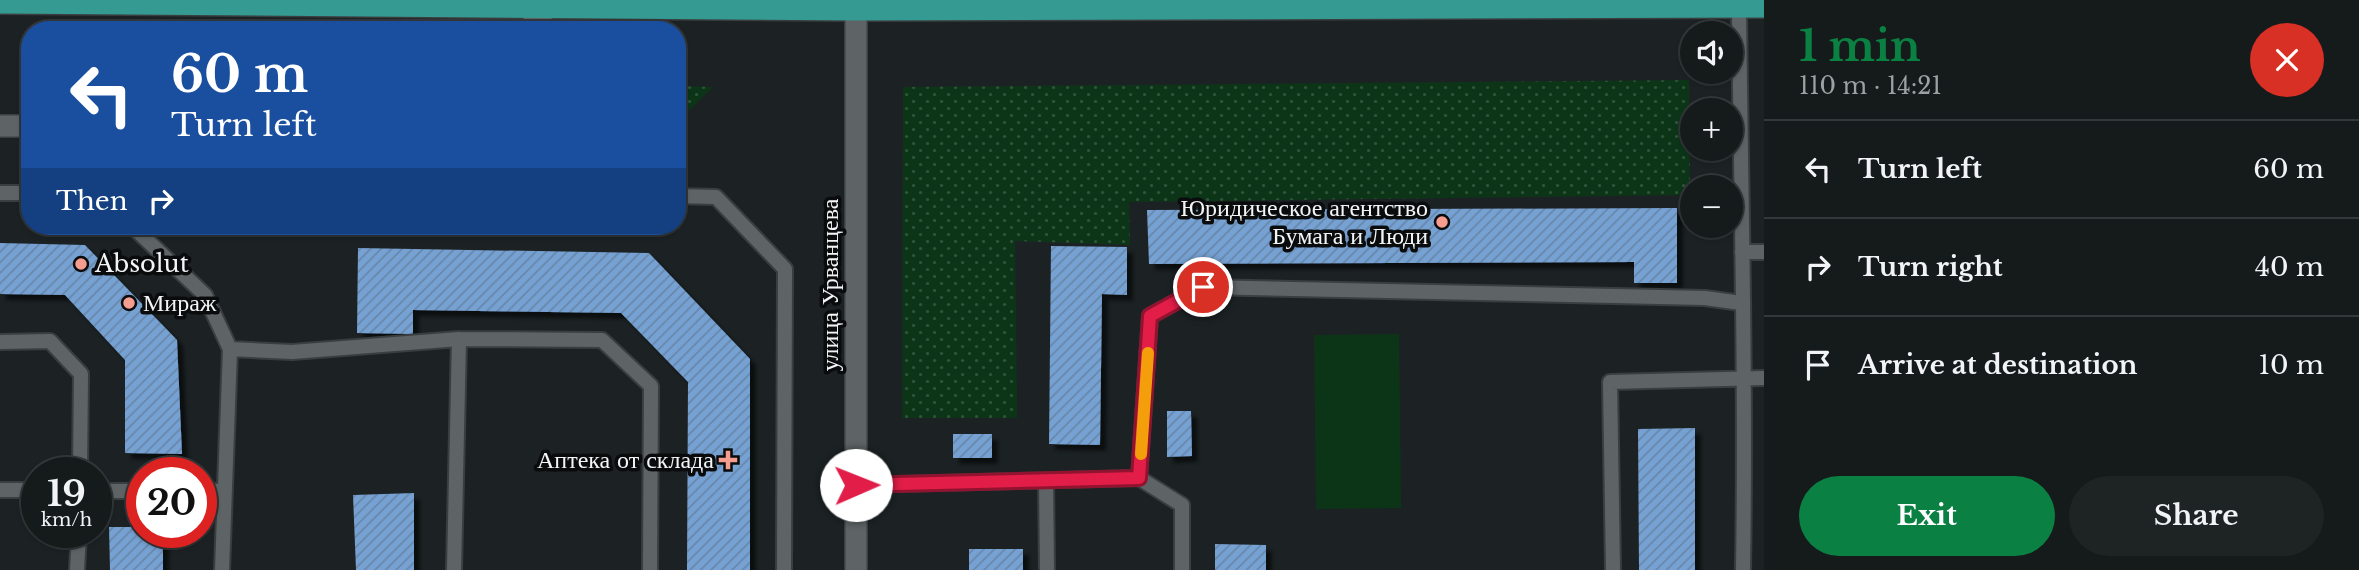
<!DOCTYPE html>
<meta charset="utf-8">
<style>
:root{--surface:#151a1b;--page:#1e2324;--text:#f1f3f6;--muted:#9da1a3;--line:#34383a;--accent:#0b8043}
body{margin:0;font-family:"Libre Baskerville",serif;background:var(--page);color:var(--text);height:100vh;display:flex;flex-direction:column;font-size:26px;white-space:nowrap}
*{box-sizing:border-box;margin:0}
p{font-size:23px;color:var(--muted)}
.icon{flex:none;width:38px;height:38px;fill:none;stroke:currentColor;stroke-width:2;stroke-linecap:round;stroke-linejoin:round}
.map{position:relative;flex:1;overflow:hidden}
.panel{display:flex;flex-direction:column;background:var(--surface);width:595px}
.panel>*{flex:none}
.top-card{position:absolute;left:21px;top:21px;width:665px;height:214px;border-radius:28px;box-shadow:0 2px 5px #0004,0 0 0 2px var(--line);background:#1a4fa0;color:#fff;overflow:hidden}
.buttons{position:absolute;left:1680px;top:21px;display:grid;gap:14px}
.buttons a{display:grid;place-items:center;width:63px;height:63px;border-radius:50%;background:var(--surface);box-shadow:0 2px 5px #0004,0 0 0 2px var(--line);font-size:35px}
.speed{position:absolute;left:21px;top:457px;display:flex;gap:14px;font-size:35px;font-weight:700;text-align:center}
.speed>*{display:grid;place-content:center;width:91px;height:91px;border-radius:50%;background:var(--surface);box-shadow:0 2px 5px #0004,0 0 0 2px var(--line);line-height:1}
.speed small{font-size:18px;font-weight:400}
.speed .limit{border:10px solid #d22;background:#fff;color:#111}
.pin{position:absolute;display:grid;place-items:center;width:60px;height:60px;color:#fff;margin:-30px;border:4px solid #fff;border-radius:50%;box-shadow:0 2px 7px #0007}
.me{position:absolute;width:77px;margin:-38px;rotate:89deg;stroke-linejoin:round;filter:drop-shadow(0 0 5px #0008)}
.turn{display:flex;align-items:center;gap:24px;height:147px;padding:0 35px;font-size:32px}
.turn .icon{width:91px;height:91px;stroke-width:2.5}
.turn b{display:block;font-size:49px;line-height:60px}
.then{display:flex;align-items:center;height:66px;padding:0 35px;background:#0003;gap:14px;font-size:26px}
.round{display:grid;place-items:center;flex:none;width:74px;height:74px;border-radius:37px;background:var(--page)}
.summary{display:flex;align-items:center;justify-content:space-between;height:119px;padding:0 35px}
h1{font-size:42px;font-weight:700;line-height:52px;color:var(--accent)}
.primary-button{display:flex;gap:14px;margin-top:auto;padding:14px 35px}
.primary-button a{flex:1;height:80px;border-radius:42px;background:var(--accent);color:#fff;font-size:28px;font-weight:700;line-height:80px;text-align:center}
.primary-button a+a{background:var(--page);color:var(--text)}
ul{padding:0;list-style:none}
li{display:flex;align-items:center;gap:21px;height:98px;padding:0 35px;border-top:2px solid var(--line)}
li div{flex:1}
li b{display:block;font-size:26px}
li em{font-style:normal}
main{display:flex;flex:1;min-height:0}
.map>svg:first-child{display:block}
</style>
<main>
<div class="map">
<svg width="1764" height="570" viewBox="0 0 1764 570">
<defs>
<pattern id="grass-dots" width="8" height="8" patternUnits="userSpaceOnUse" patternTransform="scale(1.75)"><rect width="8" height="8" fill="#0c3518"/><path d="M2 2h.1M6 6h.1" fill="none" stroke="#30533a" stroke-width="1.8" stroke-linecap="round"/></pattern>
<pattern id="building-hatch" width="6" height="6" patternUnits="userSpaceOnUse" patternTransform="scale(1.75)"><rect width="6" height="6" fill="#76a1d3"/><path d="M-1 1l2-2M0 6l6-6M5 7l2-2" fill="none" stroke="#6887aa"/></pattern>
<filter id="shadow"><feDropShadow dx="6" dy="6" stdDeviation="2" flood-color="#0009"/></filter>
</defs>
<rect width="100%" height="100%" fill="#1c2224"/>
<path fill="url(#grass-dots)" d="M1689,80L1690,195L1129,202L1130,245L1015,241L1017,418H902L903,87Z
M677,86L713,87L677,122Z"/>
<path fill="#0c3518" d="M1399,334L1401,508L1316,509L1314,335Z"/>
<path fill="url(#building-hatch)" filter="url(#shadow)" d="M1677,208V283H1634V262L1149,264L1147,210Z
M0,243L85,245L177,340L182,454L125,453V360L65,295L0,294Z
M1051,246L1127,247V295L1102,294L1100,445L1049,444Z
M358,248L649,253L750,359V570H687L688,382L621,313L413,310V334L357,333Z
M1167,411H1191L1192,456L1167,457Z
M1695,428V570H1639L1638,429Z
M953,434H992V458H953Z
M414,493V570H356L353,495Z
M109,527H142V532H163V570H110Z
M1215,544L1266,545V570H1215Z
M969,549H1023V570H969Z"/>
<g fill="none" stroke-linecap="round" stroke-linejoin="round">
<defs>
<path id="lane" d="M1739,7C1741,195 1746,382 1743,570
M0,193H30
M677,196L716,197L785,269L784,570
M132,226L205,295L230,349L222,570
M1742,252H1764
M0,342L50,341L81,374L80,472
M230,349L292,352L459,339L602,340L651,386L650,570
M1046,480L1047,570
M856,485L1139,478
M0,490H37
M96,491H142
M201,491H224
M77,570L79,532
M454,570L459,339
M1182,570V505L1139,478L1150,316L1203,287L1705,298L1741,303
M1613,570L1610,382L1764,378"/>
<path id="street" d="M856,10V570
M527,30L548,7
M0,126H30"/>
<path id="primary" d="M0,3L856,10L1764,7"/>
</defs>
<use href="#lane" stroke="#3a3e40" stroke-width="18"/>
<use href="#street" stroke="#3a3e40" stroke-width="24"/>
<use href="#primary" stroke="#3a3e40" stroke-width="24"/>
<use href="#lane" stroke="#5e6466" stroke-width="14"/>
<use href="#street" stroke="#5e6466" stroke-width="21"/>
<use href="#primary" stroke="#359a91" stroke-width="21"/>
</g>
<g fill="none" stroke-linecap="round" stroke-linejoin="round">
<defs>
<path id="route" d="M856,485L1139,478L1150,316L1203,287"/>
</defs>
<use href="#route" stroke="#92132f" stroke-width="18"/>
<use href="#route" stroke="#e11d48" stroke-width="12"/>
<path stroke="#f59e0b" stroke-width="12" d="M1141,454L1148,353"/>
</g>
<g fill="#f59d8f" stroke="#090b0c" stroke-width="2.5">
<circle cx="1442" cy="222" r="7"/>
<circle cx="81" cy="264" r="7"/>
<circle cx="129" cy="303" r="7"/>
<path d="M724.5 449.5h7v7h7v7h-7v7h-7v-7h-7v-7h7z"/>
</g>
<g text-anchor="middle" stroke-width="7" stroke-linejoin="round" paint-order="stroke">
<g font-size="24" fill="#f1f5f6" stroke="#090b0c" text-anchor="end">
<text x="1428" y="216">Юридическое агентство<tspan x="1428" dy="28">Бумага и Люди</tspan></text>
<text x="95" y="272" text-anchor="start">Absolut</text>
<text x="143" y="311" text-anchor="start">Мираж</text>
<text x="714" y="468">Аптека от склада</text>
</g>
<g font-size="24" fill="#f1f5f6" stroke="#090b0c">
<text transform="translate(830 285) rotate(-90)" y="8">улица Урванцева</text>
</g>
</g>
</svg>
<div class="buttons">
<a><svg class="icon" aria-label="sound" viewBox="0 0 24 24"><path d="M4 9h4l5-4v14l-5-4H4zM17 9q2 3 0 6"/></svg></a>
<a>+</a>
<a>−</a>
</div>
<div class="speed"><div>19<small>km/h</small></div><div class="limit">20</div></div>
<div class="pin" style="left:1203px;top:287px;background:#d93025"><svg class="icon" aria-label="arrive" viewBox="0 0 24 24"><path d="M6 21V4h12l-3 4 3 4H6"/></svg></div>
<svg class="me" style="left:856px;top:485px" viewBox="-20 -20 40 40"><circle r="19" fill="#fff"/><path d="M0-13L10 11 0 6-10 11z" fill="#e11d48"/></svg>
<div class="top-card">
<div class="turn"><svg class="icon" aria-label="left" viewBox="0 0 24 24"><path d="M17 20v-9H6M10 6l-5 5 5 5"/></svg><div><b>60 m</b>Turn left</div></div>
<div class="then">Then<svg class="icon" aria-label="right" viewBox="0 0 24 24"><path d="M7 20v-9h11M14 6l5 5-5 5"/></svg></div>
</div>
</div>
<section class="panel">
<div class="summary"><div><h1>1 min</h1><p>110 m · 14:21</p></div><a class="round" style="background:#d93025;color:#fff"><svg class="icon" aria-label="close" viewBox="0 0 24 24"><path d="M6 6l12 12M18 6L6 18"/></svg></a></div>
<ul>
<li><svg class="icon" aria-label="left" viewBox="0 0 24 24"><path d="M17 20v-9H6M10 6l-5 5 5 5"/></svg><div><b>Turn left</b></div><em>60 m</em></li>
<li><svg class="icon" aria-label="right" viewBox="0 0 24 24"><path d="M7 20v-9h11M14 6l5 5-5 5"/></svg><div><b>Turn right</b></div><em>40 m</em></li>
<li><svg class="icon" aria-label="arrive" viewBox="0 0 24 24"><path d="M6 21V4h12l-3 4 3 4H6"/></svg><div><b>Arrive at destination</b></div><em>10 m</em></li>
</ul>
<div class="primary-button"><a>Exit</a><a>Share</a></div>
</section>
</main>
